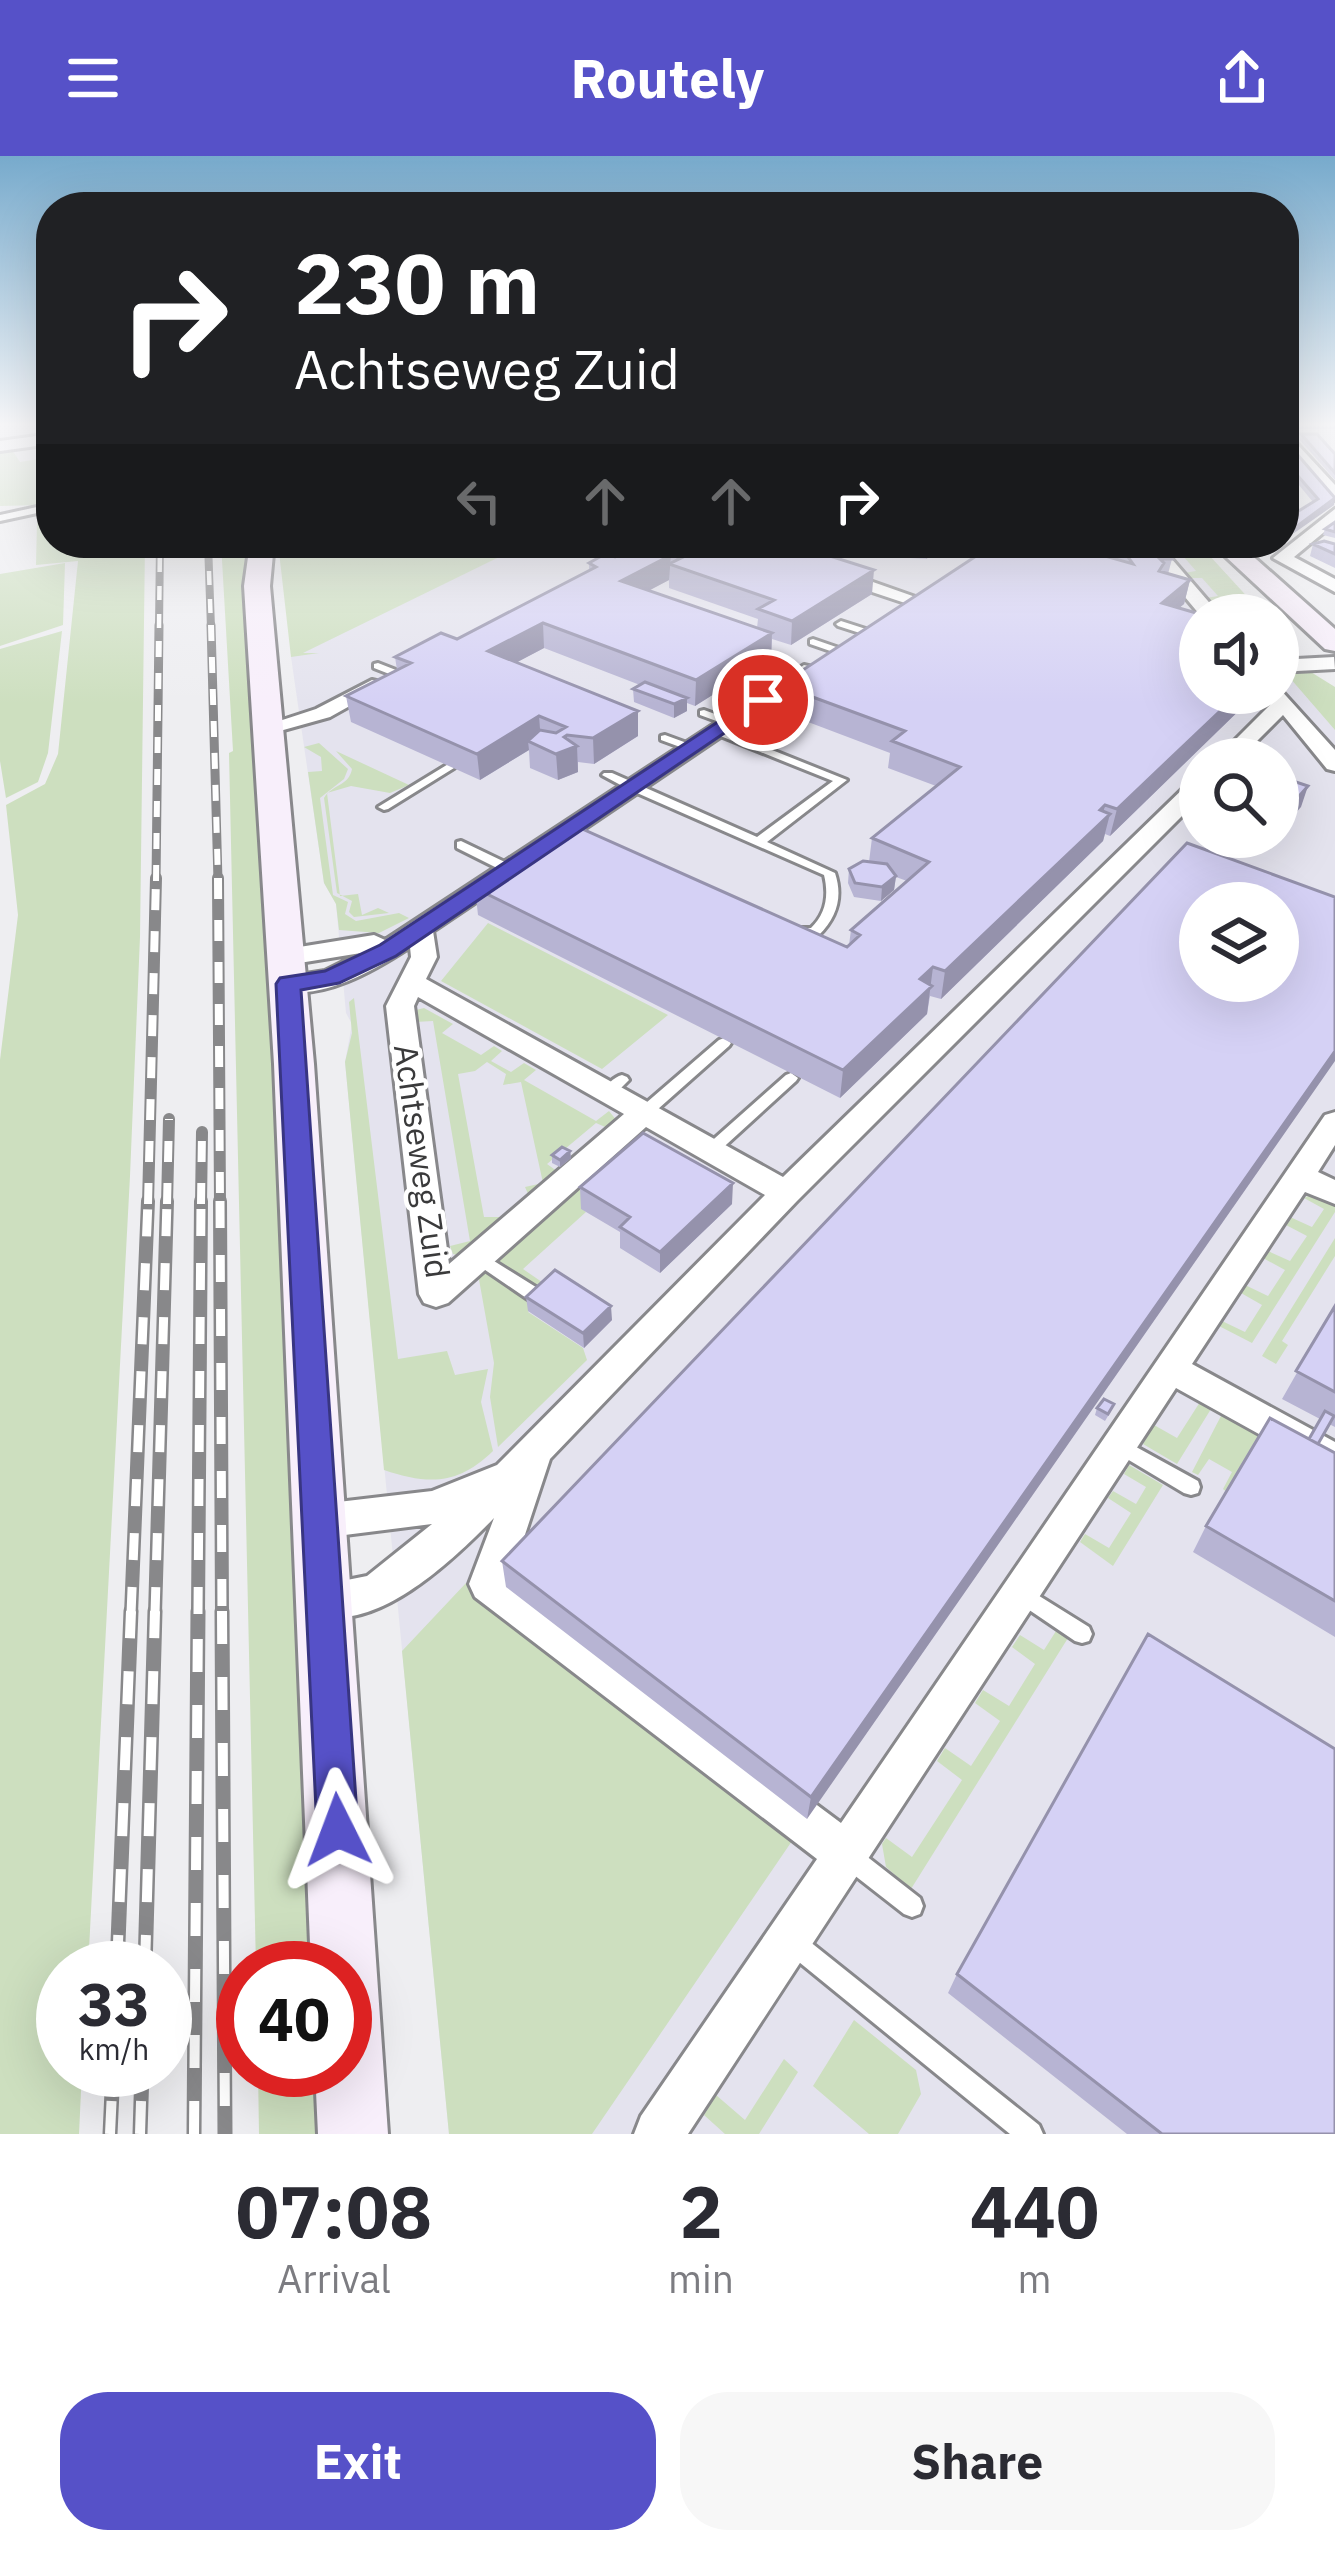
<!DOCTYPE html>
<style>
:root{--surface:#fff;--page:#f7f7f7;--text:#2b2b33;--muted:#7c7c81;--accent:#5651c8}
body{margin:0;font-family:"IBM Plex Sans",sans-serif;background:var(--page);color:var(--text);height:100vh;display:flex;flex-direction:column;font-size:45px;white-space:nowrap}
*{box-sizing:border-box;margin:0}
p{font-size:39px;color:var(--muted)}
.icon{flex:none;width:66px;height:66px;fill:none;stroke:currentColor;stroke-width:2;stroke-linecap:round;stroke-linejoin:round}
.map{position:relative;height:1978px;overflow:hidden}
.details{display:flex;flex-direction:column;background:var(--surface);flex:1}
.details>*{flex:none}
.guide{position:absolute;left:36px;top:36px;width:1263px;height:366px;border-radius:48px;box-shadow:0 12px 48px #0002;background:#202124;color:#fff;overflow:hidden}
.buttons{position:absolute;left:1179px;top:438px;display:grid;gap:24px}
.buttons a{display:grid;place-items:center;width:120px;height:120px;border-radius:50%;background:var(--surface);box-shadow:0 12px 48px #0002;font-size:60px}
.speed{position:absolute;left:36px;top:1785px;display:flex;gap:24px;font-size:60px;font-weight:700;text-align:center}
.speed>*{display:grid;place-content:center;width:156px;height:156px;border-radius:50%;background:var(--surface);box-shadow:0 12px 48px #0002;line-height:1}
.speed small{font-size:30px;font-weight:400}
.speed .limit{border:18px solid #d22;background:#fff;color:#111}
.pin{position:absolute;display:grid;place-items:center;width:102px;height:102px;color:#fff;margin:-51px;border:6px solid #fff;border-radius:50%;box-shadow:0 3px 12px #0007}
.me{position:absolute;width:132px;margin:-66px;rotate:357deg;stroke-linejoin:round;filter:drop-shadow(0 0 9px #0008)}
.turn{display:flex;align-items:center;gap:42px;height:252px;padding:0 60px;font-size:54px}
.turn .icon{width:156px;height:156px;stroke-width:2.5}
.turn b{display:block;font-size:84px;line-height:102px}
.lanes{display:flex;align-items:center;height:114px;padding:0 60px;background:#0003;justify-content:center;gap:60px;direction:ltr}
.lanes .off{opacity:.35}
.eta{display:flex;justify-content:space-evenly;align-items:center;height:204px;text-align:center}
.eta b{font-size:72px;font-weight:800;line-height:84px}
.action{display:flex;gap:24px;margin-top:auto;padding:24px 60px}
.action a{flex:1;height:138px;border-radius:48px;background:var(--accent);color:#fff;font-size:48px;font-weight:800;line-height:138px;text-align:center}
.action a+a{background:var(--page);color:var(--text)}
header{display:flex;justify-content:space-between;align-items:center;height:156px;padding:0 60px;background:var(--accent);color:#fff;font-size:54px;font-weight:800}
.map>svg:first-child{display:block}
</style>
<header><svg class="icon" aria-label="menu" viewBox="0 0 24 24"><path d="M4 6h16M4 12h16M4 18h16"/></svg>Routely<svg class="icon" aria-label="share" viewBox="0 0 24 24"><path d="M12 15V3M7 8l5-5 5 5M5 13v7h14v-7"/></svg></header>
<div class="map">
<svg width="1335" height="1978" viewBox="0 0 1335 1978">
<rect width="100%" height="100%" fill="#eeeef1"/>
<path fill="#e4e3ee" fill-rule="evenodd" d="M528,387H1189L1254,459H1200V537H1278V486L1335,550V1978H449L345,906L352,868L346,857L336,748L324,727L291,501ZM1200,603H1278V681H1200ZM1200,747H1278V825H1200Z"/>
<path fill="#cddfbf" d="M12,294L20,306L51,301V341L42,349L0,350V295Z
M51,364V387H145L140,781L130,1020L88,1812H63V1914H82L79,1978H0V904L18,759L6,649L45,628L58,598L78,405L36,409L37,367Z
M221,387H246L244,398L252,400L328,1812H256L229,597L233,595Z
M278,387H528L303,497H319L291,501Z
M1163,387H1198L1264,459H1228L1224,447L1211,448L1206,442L1218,440L1202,422H1189L1184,417L1196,415L1177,393H1164Z
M65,407L63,469L0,490V418Z
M62,475L48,597L38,626L6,642L0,605V493Z
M1306,513L1335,531V574L1283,514Z
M319,587L348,613L344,623L320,642L333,739L348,746L345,758L356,765L399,757L409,762L379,777L339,774L336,748L324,727L308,616L322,615L321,601L304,591Z
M336,595L409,629L390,637L351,630L327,637L340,740L358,738L362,759L378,752L389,757L354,761L349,756L352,745L337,737L324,642C331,629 349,630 352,613Z
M488,767L668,859L602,913L441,825Z
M354,842L398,1203L447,1195L455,1219L488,1213L481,1246L493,1295C458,1329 429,1329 384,1314L345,906L352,877L349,846Z
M424,852L453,868L442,877L481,899L494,890L502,895L491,905L511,916L524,907L536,914L524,924L596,965L609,955L617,965L612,974L596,967L547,1008L561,1018L529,1040L525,1031L543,1027L521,926L503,929L506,918L487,906L475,915L458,918L484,1061H505L461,1100L453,1098L450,1090L470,1085L433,865L415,866L416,854Z
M630,992L643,998L581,1052L586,1056L523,1113L552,1133L547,1137L500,1107L497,1101Z
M1312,1038L1335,1047V1056L1252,1187L1219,1170L1222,1165L1245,1176L1262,1149L1241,1137L1245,1129L1268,1140L1285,1114L1263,1102L1268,1095L1290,1105L1307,1080L1286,1069L1290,1061L1312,1071L1324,1053L1304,1042Z
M1335,1082V1100L1282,1185L1288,1189L1276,1208L1262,1200Z
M491,1116L537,1146L528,1156L583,1192L587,1204L498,1291L490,1241L494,1207L478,1118Z
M1200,1246L1211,1253L1177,1308L1143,1288L1154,1269L1177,1282Z
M1222,1258L1262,1280L1228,1337L1223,1333L1232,1316L1209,1303L1198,1319L1192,1316Z
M1129,1309L1163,1329L1113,1410L1080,1386L1085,1378L1109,1392L1131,1357L1108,1342L1113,1335L1136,1348L1146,1331L1124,1318Z
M466,1427L792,1685L592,1978H449L402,1495Z
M1056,1475L1068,1482L911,1733L886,1711L882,1688L886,1682L912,1701L962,1624L937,1605L945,1592L971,1610L1000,1565L975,1547L983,1534L1009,1550L1035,1508L1012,1491L1020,1479L1044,1494Z
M854,1864L916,1914L921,1938L898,1978H869L813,1930Z
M784,1903L798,1916L759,1978H725L704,1959L716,1939L745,1964Z
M258,1914H333L336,1978H259Z"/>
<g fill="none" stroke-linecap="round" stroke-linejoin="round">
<defs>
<path id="lane" d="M51,348V354L0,365V359Z
M841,465L869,474L871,476L866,479L838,470L836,468Z
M813,483L842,493L844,495L839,498L810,488V484Z
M378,507L401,516L402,518L397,521L374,512V508Z
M737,532L767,543L768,545L763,548L733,537L732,535Z
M704,554L734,565L735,567L730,570L700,559V555Z
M717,572L847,624L767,686L835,717C843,741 837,761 819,779L793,780L787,776L793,772H811C826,758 829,739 824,719L628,633L602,619L604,617H612L757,681L833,625L713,577V573Z
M665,579L695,590L696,592L691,595L661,584V580Z
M450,607L456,610L454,612L388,653L384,654L378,651Z
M461,685L513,710L515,713L513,716H505L457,692V686Z
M724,882L731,887L729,890L649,961H639L637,957L639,953L719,884Z
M791,917L798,922L796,925L716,998H706L703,994L706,990L786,919Z
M622,919L627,921L629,924L613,940H603L601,937C605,930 614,921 622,919Z
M478,1095L547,1138L549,1143L547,1148L541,1149L535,1148L472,1105L470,1101L472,1097Z
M1118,1281L1198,1325L1200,1331L1198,1337L1191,1339L1184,1337L1112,1294L1109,1289L1112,1284Z
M1020,1428L1089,1471L1092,1478L1089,1485L1082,1487L1075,1485L1013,1443L1010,1437L1013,1431Z
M848,1689L856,1692L920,1742L923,1750L920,1758L912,1761L904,1758L840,1708L837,1700L840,1692Z
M791,1773L799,1777L1039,1969L1043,1978H1010L783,1793L779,1785L783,1777Z"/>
<path id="street" d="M1284,274L1335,329V344L1284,289Z
M51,278V288L0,295V285Z
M1335,353V367L1294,401L1335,423V436L1273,402Z
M790,387H808L812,392L802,401L924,444L908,448L782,406V398L793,391Z
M1140,387H1158L1220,459H1200Z
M1334,501L1335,513L1278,516V504Z
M804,509L821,513L433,775L437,801L426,823L783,1021L1192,624L1200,622V642L797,1045L550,1303L511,1421L841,1667L1325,959L1335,956V989L1318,1016L1335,1024V1048L1305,1036L1192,1208L1335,1286V1320L1176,1232L688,1978H634L641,1960L817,1703L475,1441L469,1428L494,1362C454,1403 374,1481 312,1457L306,1444L312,1431L367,1420L432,1368L321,1382L308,1377L302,1365L308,1353L321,1348L432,1335L497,1309L765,1039L646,971L448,1147L436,1151L424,1147L419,1138L386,850L411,801L410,791C375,814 322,845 280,834L276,828L280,822L325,815L361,797L287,809L274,801L287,793L374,779L385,784ZM418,841L624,958L449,1108L414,850Z
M372,524L389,528L330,561L269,578L258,572L316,553Z
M1278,531L1335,594V615L1327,613L1283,559L1239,603H1216L1273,546L1266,537H1278Z"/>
<path id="secondary" d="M250,387H274L270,430L314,908L388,1978H318L315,1914H345V1812H311L274,908L244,430Z
M1211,387H1238L1335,473V495L1325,493Z"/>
</defs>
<use href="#lane" stroke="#88888b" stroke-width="6"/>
<use href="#street" stroke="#88888b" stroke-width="6"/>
<use href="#secondary" stroke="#88888b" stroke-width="6"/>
<use href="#lane" fill="#fff" fill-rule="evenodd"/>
<use href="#street" fill="#fff" fill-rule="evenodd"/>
<use href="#secondary" fill="#f8effb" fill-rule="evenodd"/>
<defs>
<path id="rail-far4" d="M208,387L211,472
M159,472L160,387"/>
<path id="rail-far3" d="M211,469L218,725
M156,725L159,469"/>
<path id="rail-far2" d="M218,722L220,1048
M148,1048L156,722
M167,1048L169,963
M201,1048L202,976"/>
<path id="rail-far1" d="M220,1045L222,1458
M131,1458L148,1045
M155,1458L167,1045
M198,1458L201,1045"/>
<path id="rail" d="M222,1455L225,1978
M117,1812L131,1455
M145,1812L155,1455
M110,1978L113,1914
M140,1978L142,1914
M194,1978L198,1455"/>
</defs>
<use href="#rail-far4" stroke="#88888a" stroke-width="8"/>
<use href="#rail-far3" stroke="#88888a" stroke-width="9"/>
<use href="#rail-far2" stroke="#88888a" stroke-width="12"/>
<use href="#rail-far1" stroke="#88888a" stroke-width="14"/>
<use href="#rail" stroke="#88888a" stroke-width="15"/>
<use href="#rail-far4" stroke="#fff" stroke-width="4.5" stroke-dasharray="14" stroke-linecap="butt"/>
<use href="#rail-far3" stroke="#fff" stroke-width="6" stroke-dasharray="16" stroke-linecap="butt"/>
<use href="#rail-far2" stroke="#fff" stroke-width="8" stroke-dasharray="21" stroke-linecap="butt"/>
<use href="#rail-far1" stroke="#fff" stroke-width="9" stroke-dasharray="27" stroke-linecap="butt"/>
<use href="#rail" stroke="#fff" stroke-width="10" stroke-dasharray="33" stroke-linecap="butt"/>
</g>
<path fill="#b7b4d3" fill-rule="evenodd" d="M1292,271H1335V273H1296Z
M1301,278L1335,298V324L1300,284Z
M1284,283L1334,349L1294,377L1284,374V364L1313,346L1284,311Z
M1335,366V382L1323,379L1325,373Z
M642,387L872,438L791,489L772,483L771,502L695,550L687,547V555L674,562L634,546L633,533L640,529L544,492L517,506L638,580L594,608L578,606V616L558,624L530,612L529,594L480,624L351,566L346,540L397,514L395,501L457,483L589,415V407L615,401ZM669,424V432L758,463L757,472L649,434Z
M878,387H952L926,403L880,400L881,390L878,389Z
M1100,387H1158L1172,403L1168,418L1190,424L1184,448L1179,452L1200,537H1257L1110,680L1105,678L1103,685L941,843L930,840L927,858L840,942L478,759L475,732L847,791L849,789L851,774L907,725L896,721L894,734L881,745L854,741L848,727L849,713L869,706L872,682L936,630L888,612L890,597L779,555L780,529L1105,400L1099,391Z
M1313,388H1335V412L1310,400Z
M1220,681H1274L1261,696Z
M1187,687L807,1663L506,1431L502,1405Z
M570,995L571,1002L560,1011L552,1007V999Z
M580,1031L732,1048L660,1117L620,1092V1076L581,1053Z
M526,1141L612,1164L584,1192L528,1155Z
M1335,1150V1271L1329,1268L1318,1288L1335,1297V1481L1193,1396L1206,1370L1309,1283L1320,1263L1282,1243Z
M1097,1252L1111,1255L1105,1265L1095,1259Z
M957,1818L1335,1978H1127L948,1837Z"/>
<path fill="#9592ac" d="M1335,344L1334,349L1294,377L1296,371Z
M928,387H952L926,403Z
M671,399L669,424L622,449L621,425Z
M874,414L872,438L791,489L792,465Z
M1190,424L1184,448L1156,471L1162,447Z
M543,467L544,492L491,520L488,495Z
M772,477L771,502L695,550L696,524Z
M1239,537H1257L1110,680L1117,653Z
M687,542V555L674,562V548Z
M638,555V580L594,608L593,582Z
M539,560L541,586L528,585L529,594L480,624L477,598Z
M567,579L568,593L577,590L578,616L558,624L556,598L564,581Z
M1308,630L1301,651L1278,677V664Z
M1105,649L1101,667L1110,658L1103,685L941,843L945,815Z
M1266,681H1274L1261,696Z
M896,720L894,734L881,745L882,731Z
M933,811L927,858L840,942L843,914L920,823Z
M1335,895V905L807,1663L811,1641Z
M570,995L571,1002L560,1011V1004Z
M733,1027L732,1048L660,1117V1096Z
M611,1150L612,1164L584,1192L583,1177Z"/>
<path fill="#d5d1f5" stroke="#9592ac" stroke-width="3" fill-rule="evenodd" d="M1301,278H1317L1335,298V317Z
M1284,283L1335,342L1296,371L1284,368V364L1318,343L1284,304Z
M1335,366V376L1325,373Z
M1324,385L1335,388V398L1313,388Z
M642,387H789L874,414L792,465L758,453L774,444L669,408L681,402L671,399L621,425L772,477L696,524L543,467L488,495L638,555L593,582L567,579L564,581L577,590L556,598L528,585L540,574L556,577L566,571L539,560L477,598L346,540L411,507L395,501L441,477L457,483L596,411L589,407L605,398L615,401Z
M996,387H1059L1133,408L1118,387H1158L1172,403H1160L1164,407L1159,415L1190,424L1162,447L1203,459H1200V488L1197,491L1200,492V537H1239L1117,653L1105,649L1100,654L1110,658L945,815L933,811L920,823L932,830L843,914L475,732L571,668L847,791L860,779L851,774L929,706L872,682L960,611L892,585L905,575L780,529Z
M645,526L687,542L674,548L633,533Z
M1278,620L1308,630L1278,664Z
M1187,687L1335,741V895L811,1641L502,1405ZM1200,747H1278V825H1200Z
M863,705L887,708L896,720L882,731L855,727L849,713Z
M643,977L733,1027L660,1096L620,1071L630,1061L580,1031Z
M562,991L570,995L560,1004L552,999Z
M555,1114L611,1150L583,1177L526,1141Z
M1335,1150V1236L1296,1215Z
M1104,1243L1114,1248L1108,1258L1097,1252Z
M1325,1255L1334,1260L1318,1288L1309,1283Z
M1270,1262L1335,1297V1445L1206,1370Z
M1148,1478L1335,1593V1978H1162L957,1818Z"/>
<linearGradient id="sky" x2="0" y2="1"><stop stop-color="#7ac"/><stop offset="0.49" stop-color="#f7f7f9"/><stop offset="1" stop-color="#f7f7f9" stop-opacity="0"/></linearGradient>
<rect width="1335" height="548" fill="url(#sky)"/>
<path fill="#5651c8" stroke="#383582" stroke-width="3" d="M757,540L773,544L396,800L339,827L301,834L358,1674L352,1688L338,1694L323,1688L317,1674L276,828L280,822L325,815L380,789Z"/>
<g text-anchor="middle" stroke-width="9" stroke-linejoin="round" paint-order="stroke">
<g font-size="33" fill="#3a3a3b" stroke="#fff">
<text transform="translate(422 1005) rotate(82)" y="12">Achtseweg Zuid</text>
</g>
</g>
</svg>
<div class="buttons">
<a><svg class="icon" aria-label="sound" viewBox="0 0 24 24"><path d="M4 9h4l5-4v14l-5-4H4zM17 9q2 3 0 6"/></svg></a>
<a><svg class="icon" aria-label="search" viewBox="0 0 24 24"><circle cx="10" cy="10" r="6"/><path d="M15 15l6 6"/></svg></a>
<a><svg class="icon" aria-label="layers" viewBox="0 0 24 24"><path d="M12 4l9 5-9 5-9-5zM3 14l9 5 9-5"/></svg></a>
</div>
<div class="speed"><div>33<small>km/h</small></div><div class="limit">40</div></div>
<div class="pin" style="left:763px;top:544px;background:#d93025"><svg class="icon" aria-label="arrive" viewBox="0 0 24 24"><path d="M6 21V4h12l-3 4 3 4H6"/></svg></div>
<svg class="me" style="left:338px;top:1674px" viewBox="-20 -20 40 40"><path d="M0-17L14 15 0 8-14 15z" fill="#5651c8" stroke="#fff" stroke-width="4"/></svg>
<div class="guide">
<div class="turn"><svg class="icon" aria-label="right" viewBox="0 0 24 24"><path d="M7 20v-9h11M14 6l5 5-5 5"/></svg><div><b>230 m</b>Achtseweg Zuid</div></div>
<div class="lanes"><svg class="icon off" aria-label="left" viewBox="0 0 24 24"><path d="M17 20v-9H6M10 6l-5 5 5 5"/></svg><svg class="icon off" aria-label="ahead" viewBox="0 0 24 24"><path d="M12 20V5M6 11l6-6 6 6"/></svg><svg class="icon off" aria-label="ahead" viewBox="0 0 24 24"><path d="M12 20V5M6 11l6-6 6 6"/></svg><svg class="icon" aria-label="right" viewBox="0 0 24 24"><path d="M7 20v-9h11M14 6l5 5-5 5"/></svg></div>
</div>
</div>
<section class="details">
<div class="eta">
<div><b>07:08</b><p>Arrival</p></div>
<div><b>2</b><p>min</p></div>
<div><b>440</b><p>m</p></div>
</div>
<div class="action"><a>Exit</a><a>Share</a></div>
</section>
